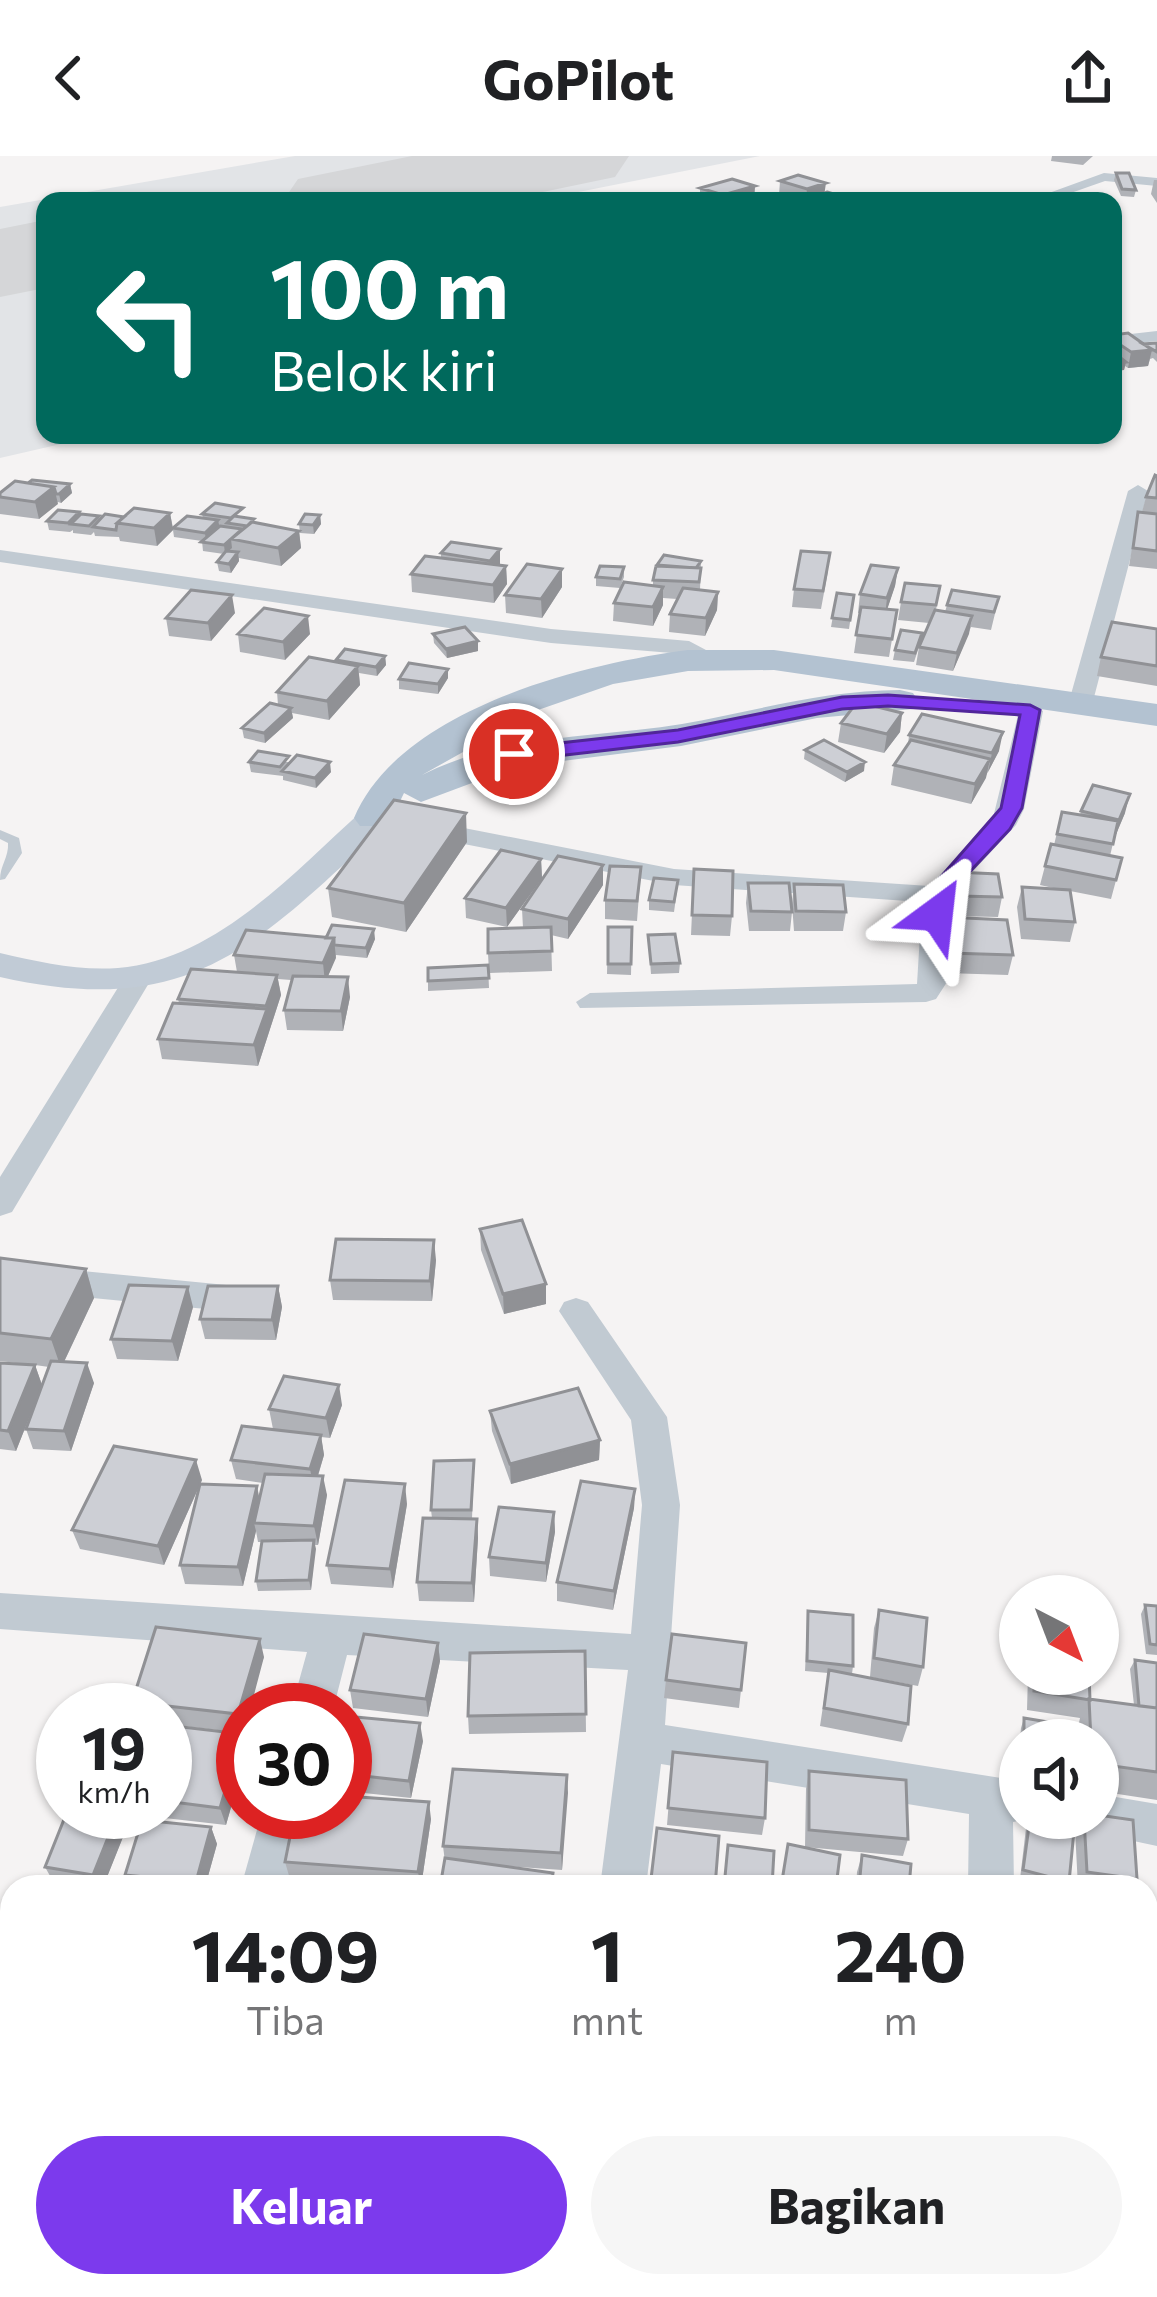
<!DOCTYPE html>
<html lang="id">
<style>
:root{--surface:#fff;--page:#f6f6f6;--text:#202124;--muted:#757577;--accent:#7c3aed}
body{margin:0;font-family:Commissioner,sans-serif;background:var(--page);color:var(--text);height:100vh;display:flex;flex-direction:column;font-size:45px;white-space:nowrap}
*{box-sizing:border-box;margin:0}
p{font-size:39px;color:var(--muted)}
.icon{flex:none;width:66px;height:66px;fill:none;stroke:currentColor;stroke-width:2;stroke-linecap:round;stroke-linejoin:round}
.map{position:relative;flex:1;overflow:hidden}
.drawer{position:absolute;left:0px;top:1719px;width:1158px;height:423px;display:flex;flex-direction:column;background:var(--surface);border-radius:36px 36px 0 0;box-shadow:0 3px 9px #0004}
.drawer>*{flex:none}
.banner{position:absolute;left:36px;top:36px;width:1086px;height:252px;border-radius:24px;box-shadow:0 3px 9px #0004;background:#00695c;color:#fff;overflow:hidden}
.needle{width:78px;rotate:138deg}
.tools{position:absolute;left:999px;top:1419px;display:grid;gap:24px}
.tools a{display:grid;place-items:center;width:120px;height:120px;border-radius:50%;background:var(--surface);box-shadow:0 3px 9px #0004;font-size:60px}
.speed{position:absolute;left:36px;top:1527px;display:flex;gap:24px;font-size:60px;font-weight:700;text-align:center}
.speed>*{display:grid;place-content:center;width:156px;height:156px;border-radius:50%;background:var(--surface);box-shadow:0 3px 9px #0004;line-height:1}
.speed small{font-size:30px;font-weight:400}
.speed .limit{border:18px solid #d22;background:#fff;color:#111}
.pin{position:absolute;display:grid;place-items:center;width:102px;height:102px;color:#fff;margin:-51px;border:6px solid #fff;border-radius:50%;box-shadow:0 3px 12px #0007}
.me{position:absolute;width:132px;margin:-66px;rotate:30deg;stroke-linejoin:round;filter:drop-shadow(0 0 9px #0008)}
.turn{display:flex;align-items:center;gap:42px;height:252px;padding:0 36px;font-size:54px}
.turn .icon{width:156px;height:156px;stroke-width:2.5}
.turn b{display:block;font-size:84px;line-height:102px}
.eta{display:flex;justify-content:space-evenly;align-items:center;height:204px;text-align:center}
.eta b{font-size:72px;font-weight:700;line-height:84px}
.primary-button{display:flex;gap:24px;margin-top:auto;padding:24px 36px}
.primary-button a{flex:1;height:138px;border-radius:72px;background:var(--accent);color:#fff;font-size:48px;font-weight:700;line-height:138px;text-align:center}
.primary-button a+a{background:var(--page);color:var(--text)}
header{display:flex;justify-content:space-between;align-items:center;height:156px;padding:0 36px;background:var(--surface);font-size:54px;font-weight:700}
.map>svg:first-child{display:block}
</style>
<header><svg class="icon" aria-label="back" viewBox="0 0 24 24"><path d="M15 5l-7 7 7 7"/></svg>GoPilot<svg class="icon" aria-label="share" viewBox="0 0 24 24"><path d="M12 15V3M7 8l5-5 5 5M5 13v7h14v-7"/></svg></header>
<div class="map">
<svg width="1157" height="2141" viewBox="0 0 1157 2141">
<rect width="100%" height="100%" fill="#f5f3f3"/>
<path fill="#e2e4e7" d="M295,0H760L533,45H45V279H100L0,302V51Z"/>
<g fill="none" stroke-linecap="round" stroke-linejoin="round">
<path fill="#d5d6d8" fill-rule="evenodd" d="M412,0H629L615,21L499,45H283L298,23Z
M45,64V132L0,141V73Z"/>
<path fill="#c1cad2" fill-rule="evenodd" d="M0,674L19,682L22,697L5,723L0,724C0,709 9,701 8,687L0,683Z"/>
<path fill="#c1cad2" fill-rule="evenodd" d="M1104,17L1157,22V30L1105,25L1048,45H1027Z
M1157,175V185L1113,190V180Z
M1138,329L1148,335L1092,549L1088,554H1072L1068,549L1128,335Z
M0,394L551,473L689,485L723,503L712,510L684,498L551,487L0,406Z
M1031,548L1043,555L1024,653L1016,669L949,741L947,826L936,843L926,846L580,852L576,846L590,837L917,828L922,746L674,729L423,680L410,672L423,664L674,713L929,730L992,666L1019,555Z
M138,813L152,822L12,1056L0,1060V1021L124,822Z
M0,1107L247,1131L259,1135L264,1144L259,1153L247,1157L0,1133Z
M576,1142L588,1146L667,1261L680,1349L665,1569L1020,1625V1662H1032L1013,1666L1014,1731H968L969,1658L661,1608L646,1731H600L628,1514L347,1499L333,1554H291L307,1496L0,1473V1437L631,1478L642,1349L631,1264L559,1155L564,1146Z
M1098,1638L1157,1648V1690L1082,1674L1077,1662H1098Z
M262,1656H306L287,1731H241Z
M1146,2010L1157,2012V2062L1146,2060Z
M138,2130H190L187,2141H135Z
M539,2130H591L590,2141H538Z
M960,2130H1012V2141H960Z"/>
<path fill="#c1cbd6" fill-rule="evenodd" d="M374,652L386,655L391,662L386,669C256,790 190,864 0,821V797C39,806 78,815 118,812C216,804 294,716 362,655Z"/>
<path fill="#b3c2d1" fill-rule="evenodd" d="M688,494H774L1157,548V570L774,514L688,515L613,528L538,554L422,619C503,578 595,582 682,568C755,555 825,534 900,534L913,537L918,545L913,553L817,562L681,590L515,611L421,646L404,637L388,670H360L354,662C400,553 581,508 688,494Z"/>
</g>
<path fill="#b0b2b7" d="M1052,0H1093L1083,9L1051,5Z
M1116,17L1136,34L1134,41L1121,40L1114,24Z
M1154,24H1157V47L1151,38Z
M780,25L825,37L857,45H801L779,39Z
M755,30L754,40L769,45H700V32Z
M1113,179L1143,188L1157,187V206L1153,202L1150,203L1148,210L1128,212L1125,210L1124,214L1113,215Z
M1157,320V413L1129,410L1138,356H1142L1146,341Z
M28,327L70,328L72,337L61,347L58,346L39,363L0,358V337Z
M79,356L80,359L99,360L100,364L170,357L173,372L203,362L202,358L244,361L255,367L299,375L301,392L281,410L239,402V405L231,417L219,415L217,406L224,398L203,395L202,385L174,381L173,374L157,390L120,385L119,381L95,380L94,376L91,379L73,377V374L70,376L49,374L47,365Z
M320,359L321,368L314,378L300,377L299,368Z
M451,386L500,409L506,410L507,428L494,447L412,436L411,418L441,402V397Z
M701,405L700,434L718,436L717,454L705,480L669,476L670,458L677,443L663,442V449L653,470L613,465L614,447L653,430V424Z
M624,411V421L620,432L596,430V421Z
M898,412L895,430L887,453L897,454L889,501L854,497L860,457H858L860,438Z
M562,413V431L542,462L506,457L505,439Z
M828,415L821,453L792,451L794,433Z
M940,430L936,454L945,456L947,449L999,441L991,474L971,471L953,515L916,509L919,491L914,506L893,504L895,494L919,491L929,467L898,464L901,446Z
M837,437L854,439L849,473L831,471Z
M235,457L211,485L169,480L166,462Z
M1157,473V530L1097,520L1101,501Z
M238,478H310L285,504L240,496Z
M433,478L478,485V495L447,502L434,487Z
M385,500L386,509L377,520L359,517L360,529L329,564L292,557L293,562L265,587L244,582L242,572L278,549L277,536L336,506V504Z
M448,522L438,538L399,533V523Z
M902,557L900,576L884,597L838,586L841,567Z
M909,579L999,595L971,648L891,629L894,609L908,589Z
M805,594L864,615L845,626L804,603Z
M249,606H290L331,616L316,632L283,624V620L251,616Z
M1081,655L1125,657L1114,683L1110,700L1122,702L1111,743L1070,735L1075,766L1070,786L1021,783L1017,751L1022,731L1062,734L1040,729L1045,710L1054,689L1062,656L1080,659Z
M467,686L406,776L332,761L328,732Z
M541,703L542,722L507,771L466,762L465,742Z
M603,709V729L568,783L551,779L552,815L489,817L488,797L523,772L522,753Z
M641,711L637,765L605,763V744Z
M694,713L732,760L730,780L691,779Z
M954,716L1002,741L998,761L954,760L950,736Z
M748,727L792,756L790,775H749L746,747Z
M794,728L846,756L843,775H794L792,748Z
M677,734L674,756L649,754V744Z
M945,761L1013,799L1008,819L946,817L941,781Z
M608,771H632L631,819L607,818Z
M648,779L680,807L679,817L651,818Z
M326,782L375,783L367,802L336,799L328,820L350,841L343,875L287,874L284,854L291,824L278,823L281,839L258,910L162,903L158,883L179,847L178,843L237,816L234,799Z
M488,809L489,832L428,835V812Z
M480,1073L546,1128V1148L504,1158L481,1094Z
M0,1102L86,1113L94,1142L64,1206L94,1227L71,1295L33,1293L26,1273L49,1211L35,1209L42,1229L16,1295L0,1293V1207L32,1209L0,1205Z
M436,1104L432,1145L333,1144L330,1124Z
M278,1130L282,1151L276,1184L205,1183L200,1163Z
M193,1151L178,1205L117,1203L111,1183Z
M342,1249L330,1282L321,1281L324,1299L318,1320L327,1339L318,1389H315L311,1434L258,1435L256,1425L261,1386H258L256,1375L243,1430L185,1428L180,1409L259,1342L263,1327L236,1323L231,1304L273,1273L269,1253Z
M490,1255L600,1284L599,1304L511,1328L492,1275Z
M474,1304L472,1363H477L478,1382L474,1446L419,1445L417,1426L432,1362L431,1354Z
M202,1324L164,1409L80,1393L72,1374Z
M635,1333L634,1352L613,1454L557,1445V1426Z
M407,1348L393,1432L331,1428L327,1409Z
M554,1356L555,1376L546,1426L490,1420L489,1401Z
M1145,1449L1157,1450V1499L1146,1498L1141,1458Z
M879,1454L923,1511L918,1530L870,1521L874,1472Z
M808,1455L853,1510L852,1518L908,1568L902,1586L820,1570L828,1517L805,1515Z
M438,1487L440,1505L428,1561L353,1552L350,1534Z
M585,1495L586,1576L469,1578L468,1560Z
M264,1501L243,1554V1577L165,1568V1554H134L132,1546Z
M1135,1504L1157,1507V1644L1098,1635V1584H1020L1021,1572L1024,1562L1078,1571L1080,1562L1027,1554L1028,1518H1089L1090,1543L1134,1549L1130,1513Z
M666,1524L741,1534L739,1552L664,1542Z
M345,1560L423,1585L411,1642L345,1635Z
M165,1569L242,1578L243,1609L226,1669L112,1656H165Z
M673,1596L765,1662L762,1679L667,1669Z
M809,1615L908,1683L903,1700L805,1691L806,1633Z
M567,1619L562,1714L445,1706L443,1690Z
M1081,1662H1098L1137,1723L1132,1731H1078L1075,1674Z
M431,1663L421,1731L290,1723L285,1706Z
M1030,1663L1069,1726L1067,1731H1052L1020,1723L1026,1672Z
M115,1664L123,1681L103,1731H73L54,1727L45,1711Z
M211,1671L217,1688L205,1731H130L125,1719Z
M657,1672L715,1731H651Z
M862,1699L909,1731H856L857,1716Z
M12,1808V1851L2,1836Z
M1146,1819L1156,1890L1146,1905Z
M607,2130H726L725,2141H619L606,2139Z"/>
<path fill="#909195" d="M826,27L824,40L814,41V44L806,45L807,33Z
M755,30L754,44L723,45V39Z
M1152,194L1148,210L1128,212L1131,196Z
M1126,206L1124,214L1113,215V207Z
M70,328L72,337L61,347L59,338Z
M54,331L58,348L39,363L35,346Z
M170,357L173,374L157,390L154,372Z
M320,359L321,368L314,378L313,369Z
M218,364L220,373L206,386L205,377Z
M242,373L231,383L232,392L225,398L224,389Z
M299,375L301,392L281,410L278,392Z
M500,393V411L490,422V405Z
M238,396L239,405L231,417L229,408Z
M506,410L507,428L494,447L493,429Z
M898,412L895,430L885,460L887,442Z
M562,413V431L542,462L541,443Z
M663,431V449L653,470V451Z
M718,436L717,454L705,480L706,462Z
M232,439L235,457L211,485L208,467Z
M308,460L310,478L285,504L283,486Z
M972,460L969,478L953,515L957,497Z
M478,485V495L447,502L446,493Z
M385,500L386,509L377,520L376,511Z
M358,510L360,529L329,564L327,545Z
M448,513V522L438,538V528Z
M291,552L293,562L265,587L264,577Z
M902,557L900,576L884,597L887,578Z
M1003,576L999,595L988,616L992,597Z
M990,603L986,622L971,648L975,628Z
M330,606L331,616L316,632L315,622Z
M865,606L864,615L845,626L847,616Z
M1130,638L1125,657L1114,683L1119,664Z
M466,657L467,686L406,776L404,747Z
M541,703L542,722L507,771L506,752Z
M603,709V729L568,783V763Z
M374,773L375,783L367,802L366,792Z
M334,782L336,802L325,827L323,807Z
M277,819L281,839L258,910L254,889Z
M348,821L350,841L343,875L341,855Z
M434,1084L436,1104L432,1145L430,1125Z
M86,1113L94,1142L61,1212L51,1183Z
M546,1128V1148L504,1158L503,1138Z
M278,1130L282,1151L276,1184L272,1164Z
M188,1131L193,1151L178,1205L172,1185Z
M87,1207L94,1227L71,1295L64,1275Z
M35,1209L42,1229L16,1295L8,1275Z
M339,1229L342,1249L330,1282L326,1262Z
M321,1279L324,1299L314,1332L310,1313Z
M600,1284L599,1304L511,1328L510,1308Z
M196,1304L202,1324L164,1409L158,1390Z
M323,1320L327,1339L318,1389L314,1370Z
M405,1328L407,1348L393,1432L390,1413Z
M257,1330L261,1350L254,1367L256,1375L243,1430L238,1411Z
M635,1333L634,1352L613,1454L614,1435Z
M554,1356L555,1376L546,1426V1407Z
M477,1363L478,1382L474,1446L472,1427Z
M314,1384L316,1393L311,1434L309,1424Z
M260,1483L264,1501L250,1554H243V1575L238,1558Z
M438,1487L440,1505L428,1561L426,1543Z
M420,1567L423,1585L411,1642L409,1625Z
M242,1578L243,1609L226,1669L220,1652Z
M567,1619L568,1637L562,1714L561,1697Z
M429,1646L431,1663L421,1731L418,1716Z
M115,1664L123,1681L103,1731H99L93,1719Z
M211,1671L217,1688L205,1731H197L196,1726Z
M313,2130H320L318,2141H310Z"/>
<path fill="#cdcfd5" stroke="#909195" stroke-width="3" d="M1116,17H1129L1136,34L1122,33Z
M798,19L826,27L807,33L780,25Z
M732,23L755,30L723,39L700,32Z
M827,36L857,45H829L814,41Z
M751,40L769,45L738,44Z
M1128,177L1152,194L1131,196L1113,184V179Z
M1157,187V196L1143,188Z
M1113,196L1126,206L1113,207Z
M1155,319L1157,320V342L1146,341Z
M32,324L70,328L59,338H56L54,331L28,327Z
M15,325L54,331L35,346L0,341V337Z
M215,347L243,352L231,362L202,358Z
M134,352L170,357L154,372L117,367Z
M58,354L79,356L68,367L47,365Z
M1138,356L1157,358V395L1133,392Z
M81,358L99,360L89,370L71,368Z
M105,358L124,361L117,367L116,374L93,371Z
M305,358L320,359L313,369L299,368Z
M187,360L218,364L205,377L173,372Z
M234,360L254,363L247,370L227,367Z
M252,366L299,375L278,392L231,383Z
M220,370L242,373L224,389L201,386Z
M451,386L500,393L490,405L441,397Z
M226,395L238,396L229,408L217,406Z
M801,395L830,397L823,435L794,433Z
M664,399L701,405L696,412L657,409Z
M425,400L506,410L493,429L411,418Z
M527,408L562,413L541,443L505,439Z
M871,409L898,412L887,442L860,438Z
M600,410L624,411L620,423L596,421Z
M656,410L701,412L699,426L653,424Z
M624,426L663,431L653,451L614,447Z
M905,427L940,430L936,449L901,446Z
M683,432L718,436L706,462L670,458Z
M191,434L232,439L208,467L166,462Z
M952,434L999,441L994,456L947,449Z
M837,437L854,439L850,464L832,462Z
M861,451L897,454L892,483L856,479Z
M264,452L308,460L283,486L238,478Z
M935,454L972,460L957,497L919,491Z
M1112,466L1157,473V510L1101,501Z
M465,471L478,485L446,493L433,478Z
M901,474L922,477L915,497L895,494Z
M345,493L385,500L376,511L336,504Z
M309,501L358,510L327,545L277,536Z
M409,507L448,513L438,528L399,523Z
M857,546L902,557L887,578L841,567Z
M270,547L291,552L264,577L242,572Z
M922,558L1003,576L992,597L909,579Z
M824,584L865,606L847,616L805,594Z
M911,584L990,603L975,628L894,609Z
M258,595L289,600L280,611L249,606Z
M297,599L330,606L315,622L282,615Z
M1093,629L1130,638L1119,664L1081,655Z
M394,644L466,657L404,747L328,732Z
M1062,656L1118,665L1113,688L1057,678Z
M1051,688L1122,702L1116,724L1045,710Z
M501,694L541,703L506,752L465,742Z
M558,700L603,709L568,763L522,753Z
M610,710L641,711L637,745L605,744Z
M694,713L733,715L732,760L692,759Z
M954,716L998,718L1002,741L958,740Z
M654,722L678,724L674,746L649,744Z
M748,727H789L792,756L751,755Z
M794,728L843,729L846,756L796,755Z
M1022,731L1070,734L1075,766L1025,763Z
M945,761L1007,764L1013,799L949,797Z
M332,769L374,773L366,792L334,789V782H326Z
M551,771L552,795L488,797V773Z
M608,771H632L631,808H608Z
M246,774L334,782L323,807L234,799Z
M675,778L680,807L651,808L648,779Z
M488,809L489,822L428,825V812Z
M191,813L277,819L266,850L178,843Z
M293,820L348,821L341,855L284,854Z
M173,847L267,853L254,889L158,883Z
M522,1064L546,1128L503,1138L480,1073Z
M336,1083L434,1084L430,1125L330,1124Z
M0,1102L86,1113L51,1183L0,1177Z
M129,1129L188,1131L172,1185L111,1183Z
M208,1130H278L272,1164L200,1163Z
M51,1205L87,1207L64,1275L26,1273Z
M0,1207L35,1209L8,1275L0,1274Z
M284,1220L339,1229L326,1262L269,1253Z
M578,1232L600,1284L510,1308L490,1255Z
M242,1270L321,1279L310,1313L231,1304Z
M114,1290L196,1304L158,1390L72,1374Z
M474,1304L471,1354H431L434,1305Z
M265,1318L323,1320L314,1370L254,1367Z
M345,1324L405,1328L390,1413L327,1409Z
M581,1325L635,1333L614,1435L557,1426Z
M200,1328L257,1330L238,1411L180,1409Z
M499,1351L554,1356L546,1407L489,1401Z
M423,1362L477,1363L472,1427L417,1426Z
M314,1384L309,1424L256,1425L262,1385Z
M1145,1449L1157,1450V1489L1150,1488Z
M879,1454L927,1462L923,1511L874,1502Z
M808,1455L853,1459V1510L807,1505Z
M156,1471L260,1483L238,1558L132,1546Z
M364,1478L438,1487L426,1543L350,1534Z
M672,1478L746,1487L741,1534L666,1524Z
M585,1495L586,1558L468,1560L470,1497Z
M1135,1504L1157,1507V1552L1139,1550Z
M829,1514L911,1530L908,1568L824,1552Z
M1035,1518H1089L1090,1544L1034,1535Z
M1089,1543L1157,1552V1616L1098,1608V1584H1091Z
M345,1560L420,1567L409,1625L345,1618Z
M1024,1562L1078,1571V1584H1024Z
M165,1569L242,1578L220,1652L165,1645Z
M673,1596L767,1606L765,1662L668,1652Z
M453,1613L567,1619L561,1697L443,1690Z
M809,1615L906,1624L908,1683L809,1674Z
M345,1640L429,1646L418,1716L285,1706L295,1656H345Z
M67,1656L115,1664L93,1719L45,1711Z
M1098,1659L1133,1664L1137,1723L1087,1716L1084,1662H1098Z
M1030,1663L1074,1675L1069,1726L1023,1714Z
M142,1664L211,1671L196,1726L125,1719Z
M657,1672L719,1680L715,1731L651,1723Z
M788,1688L840,1699L836,1731H781Z
M728,1689L774,1695L772,1731H724Z
M862,1699L911,1708L909,1731H859Z
M445,1702L553,1717L551,1731H440Z
M1146,1770L1150,1807H1146Z
M12,1808V1837L2,1836Z
M1146,1819H1147L1156,1890L1146,1889Z
M1146,1933L1150,1972H1146Z
M1146,2053L1154,2115H1146Z
M187,2130H313L310,2141H184Z
M337,2130H488L487,2141H377L336,2138Z
M626,2130H726L725,2141H719Z
M753,2130H894L895,2141H754Z
M1023,2138L1085,2141H1024Z"/>
<path fill="#7c3aed" stroke="#51269a" stroke-width="3" d="M888,539L1030,549L1040,554L1022,652L1010,673L947,740L948,758L937,765L925,758V739L1001,652L1020,559L888,550L842,553L678,586L514,605L504,598L514,592L678,574L842,541Z"/>
</svg>
<div class="tools">
<a><svg class="needle" viewBox="-14 -14 28 28"><path d="M0-13l5 13h-10z" fill="#e53935"/><path d="M0 13l5-13h-10z" fill="#757577"/></svg></a>
<a><svg class="icon" aria-label="sound" viewBox="0 0 24 24"><path d="M4 9h4l5-4v14l-5-4H4zM17 9q2 3 0 6"/></svg></a>
</div>
<div class="speed"><div>19<small>km/h</small></div><div class="limit">30</div></div>
<div class="pin" style="left:514px;top:598px;background:#d93025"><svg class="icon" aria-label="arrive" viewBox="0 0 24 24"><path d="M6 21V4h12l-3 4 3 4H6"/></svg></div>
<svg class="me" style="left:937px;top:758px" viewBox="-20 -20 40 40"><path d="M0-17L14 15 0 8-14 15z" fill="#7c3aed" stroke="#fff" stroke-width="4"/></svg>
<div class="banner">
<div class="turn"><svg class="icon" aria-label="left" viewBox="0 0 24 24"><path d="M17 20v-9H6M10 6l-5 5 5 5"/></svg><div><b>100 m</b>Belok kiri</div></div>
</div>
<section class="drawer">
<div class="eta">
<div><b>14:09</b><p>Tiba</p></div>
<div><b>1</b><p>mnt</p></div>
<div><b>240</b><p>m</p></div>
</div>
<div class="primary-button"><a>Keluar</a><a>Bagikan</a></div>
</section>
</div>
